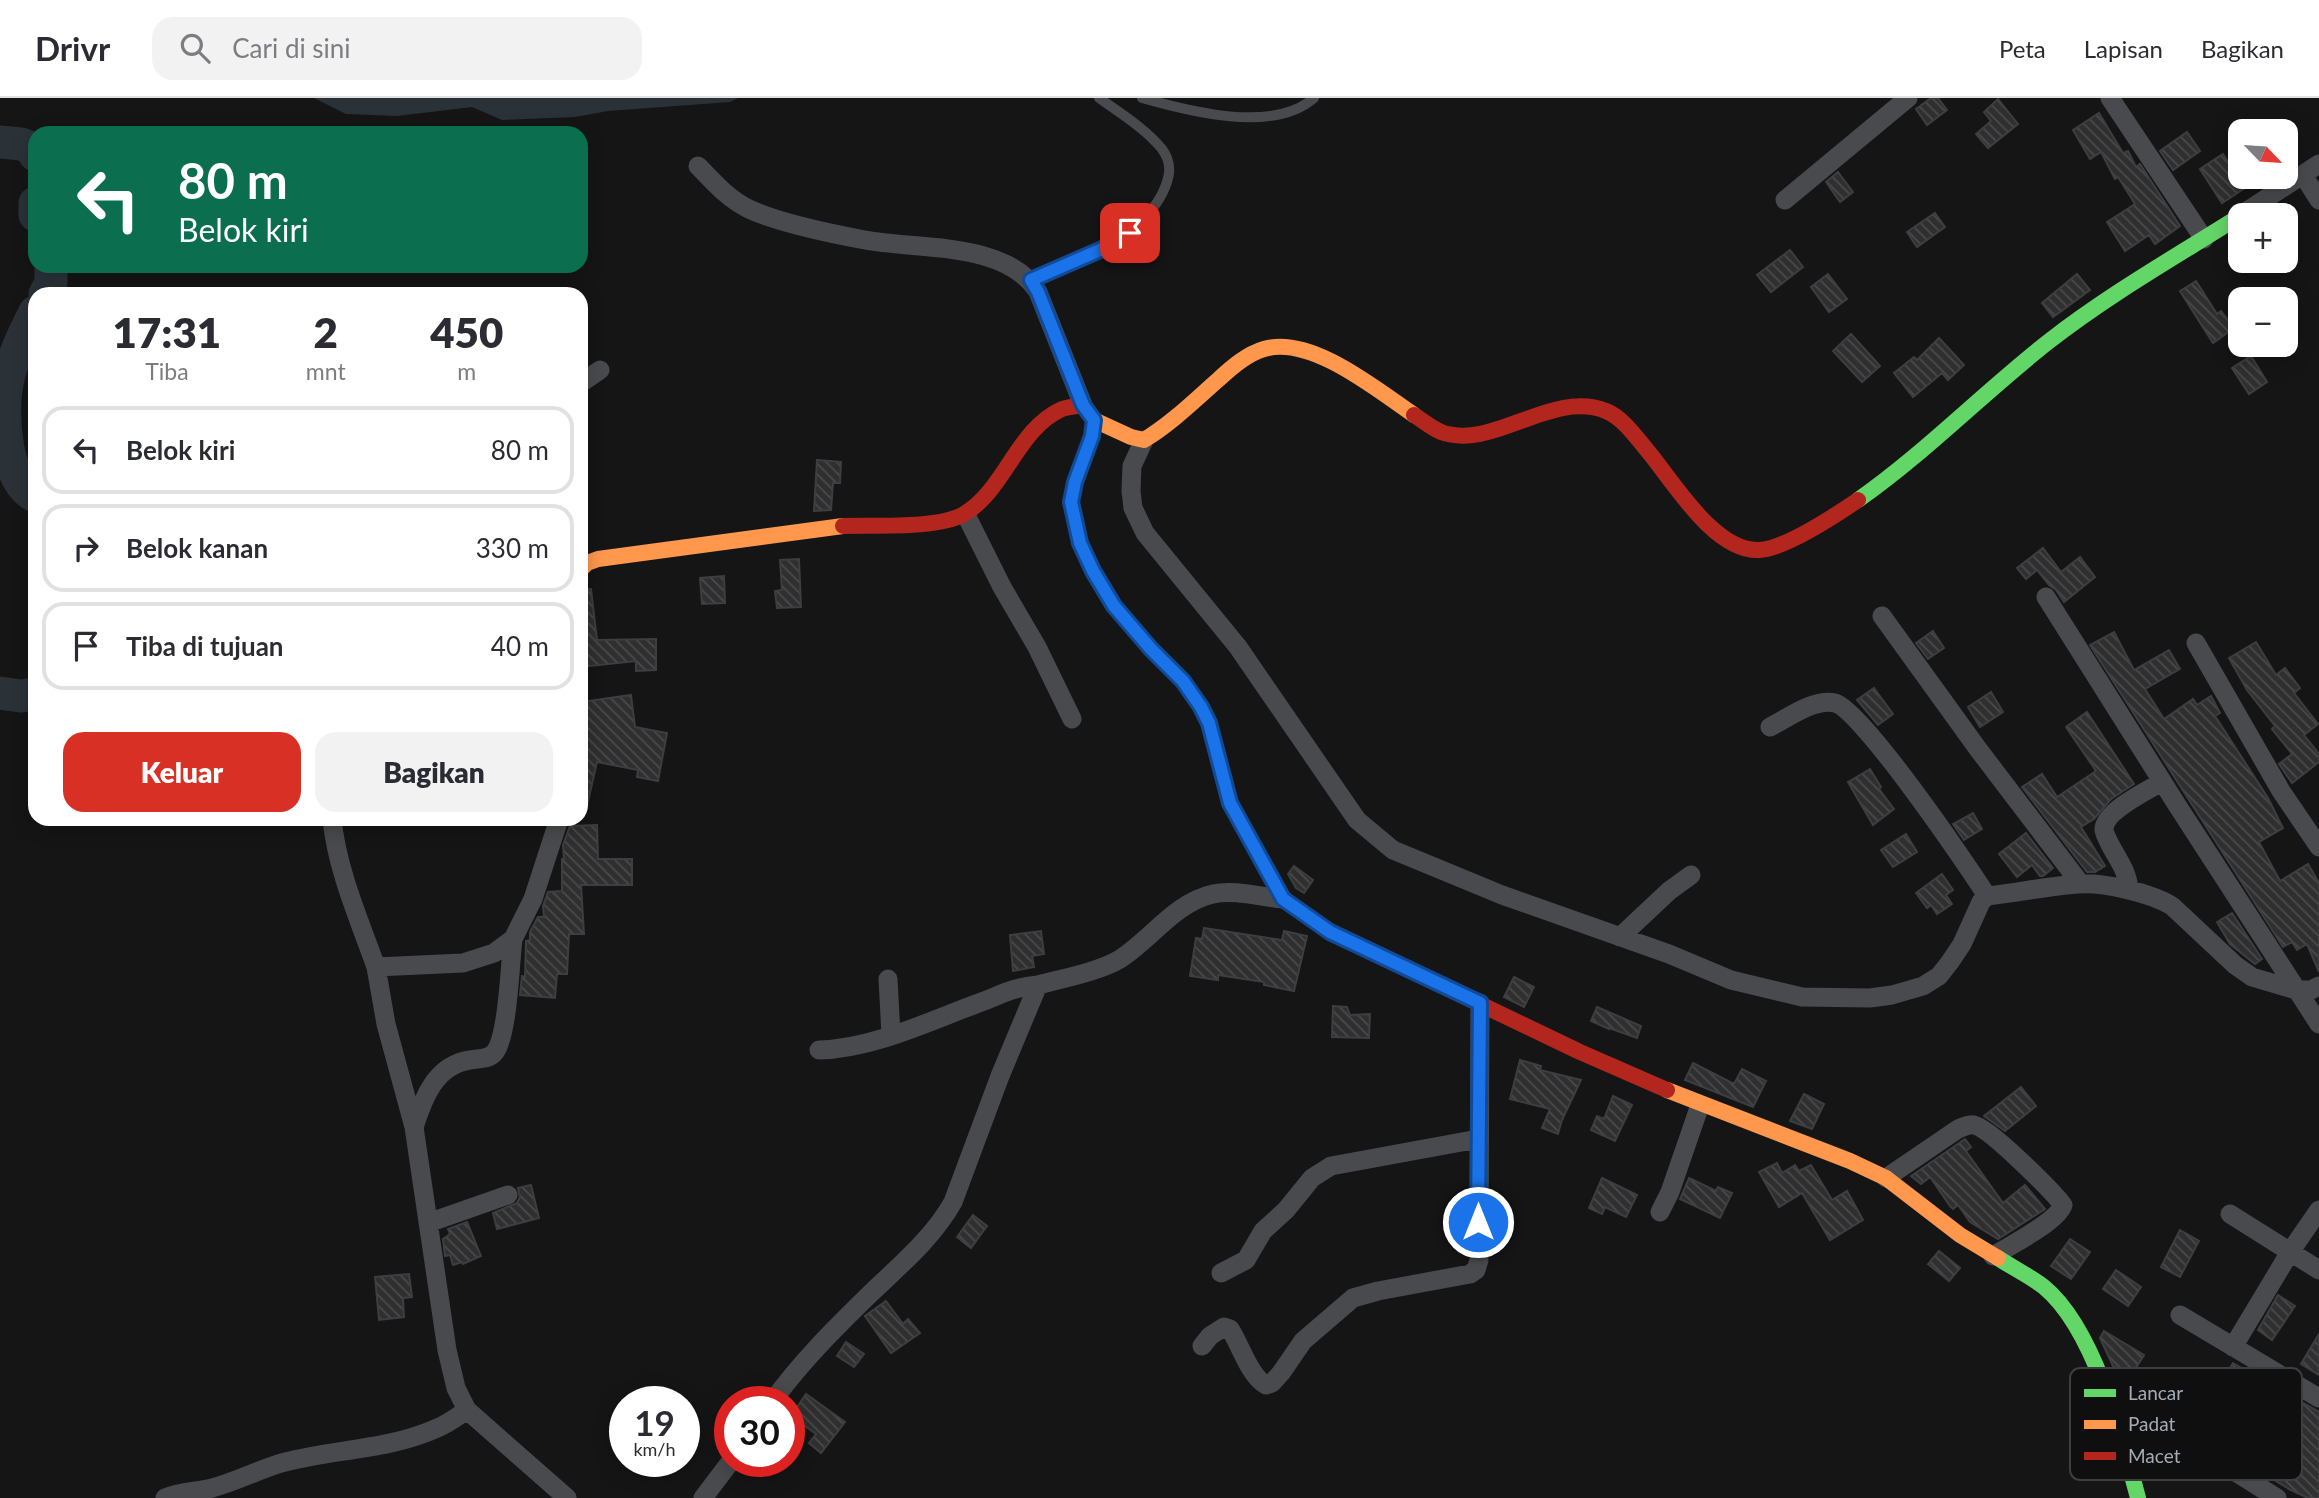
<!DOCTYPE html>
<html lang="id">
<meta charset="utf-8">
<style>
:root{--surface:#fff;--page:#f2f2f3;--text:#2b2b33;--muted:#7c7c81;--line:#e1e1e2;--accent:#d93025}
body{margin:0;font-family:Lato,sans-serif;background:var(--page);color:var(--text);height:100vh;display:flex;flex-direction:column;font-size:26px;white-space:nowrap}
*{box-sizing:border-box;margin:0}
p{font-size:23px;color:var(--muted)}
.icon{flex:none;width:38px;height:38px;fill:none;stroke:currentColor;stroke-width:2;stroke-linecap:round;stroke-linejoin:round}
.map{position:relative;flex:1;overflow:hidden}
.details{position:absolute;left:28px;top:189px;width:560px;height:539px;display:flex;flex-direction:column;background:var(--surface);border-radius:21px;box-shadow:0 4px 18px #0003}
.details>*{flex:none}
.banner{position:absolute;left:28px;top:28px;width:560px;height:147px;border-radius:21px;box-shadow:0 4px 18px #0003;background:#0b6e4f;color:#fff;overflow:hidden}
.needle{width:46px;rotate:115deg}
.tools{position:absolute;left:2228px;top:21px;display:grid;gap:14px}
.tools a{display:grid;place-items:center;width:70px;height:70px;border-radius:14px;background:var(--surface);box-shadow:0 4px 18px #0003;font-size:35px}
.speed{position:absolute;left:609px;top:1288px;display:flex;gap:14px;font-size:35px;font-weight:700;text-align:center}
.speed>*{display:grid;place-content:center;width:91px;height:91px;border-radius:50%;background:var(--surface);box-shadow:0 4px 18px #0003;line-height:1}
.speed small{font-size:18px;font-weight:400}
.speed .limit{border:10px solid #d22;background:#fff;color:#111}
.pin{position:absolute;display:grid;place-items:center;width:60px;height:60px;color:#fff;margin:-30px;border-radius:14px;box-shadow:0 4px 10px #0006}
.me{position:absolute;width:77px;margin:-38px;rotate:0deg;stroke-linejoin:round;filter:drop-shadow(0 0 5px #0008)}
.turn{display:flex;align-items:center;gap:24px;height:147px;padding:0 35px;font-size:32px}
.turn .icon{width:91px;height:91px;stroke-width:2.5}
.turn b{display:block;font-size:49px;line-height:60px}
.eta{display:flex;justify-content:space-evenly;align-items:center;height:119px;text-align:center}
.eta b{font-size:42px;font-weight:800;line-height:49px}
.primary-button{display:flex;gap:14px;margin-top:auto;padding:14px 35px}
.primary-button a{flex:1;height:80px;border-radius:21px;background:var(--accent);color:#fff;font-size:28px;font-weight:800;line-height:80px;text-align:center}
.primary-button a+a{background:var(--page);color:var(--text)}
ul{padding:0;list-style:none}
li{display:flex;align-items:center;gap:21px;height:88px;margin:0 14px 10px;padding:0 21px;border:4px solid var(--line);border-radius:21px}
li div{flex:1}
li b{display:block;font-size:26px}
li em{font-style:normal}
header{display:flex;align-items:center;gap:42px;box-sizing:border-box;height:98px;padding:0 35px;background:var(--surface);border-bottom:2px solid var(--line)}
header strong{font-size:33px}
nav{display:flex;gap:38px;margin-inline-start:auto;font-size:24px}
.search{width:490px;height:63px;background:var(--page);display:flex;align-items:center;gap:18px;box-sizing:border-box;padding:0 24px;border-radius:21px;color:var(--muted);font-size:26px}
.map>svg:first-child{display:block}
</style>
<header>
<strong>Drivr</strong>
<div class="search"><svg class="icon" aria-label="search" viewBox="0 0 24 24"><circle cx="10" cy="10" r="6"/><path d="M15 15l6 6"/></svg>Cari di sini</div>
<nav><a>Peta</a><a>Lapisan</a><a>Bagikan</a></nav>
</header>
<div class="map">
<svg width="2319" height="1400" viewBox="0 0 2319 1400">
<defs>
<pattern id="building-back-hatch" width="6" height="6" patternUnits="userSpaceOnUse" patternTransform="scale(1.75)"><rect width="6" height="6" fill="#2f2f30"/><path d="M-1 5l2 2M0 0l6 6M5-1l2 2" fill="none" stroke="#4a4a4c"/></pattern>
</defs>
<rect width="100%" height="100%" fill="#151515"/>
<path fill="#2a3238" d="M314,0H738L730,4L608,13L575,19L502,22L472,9L397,18L346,16Z"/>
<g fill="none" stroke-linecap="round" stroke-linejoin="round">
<path stroke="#2a3238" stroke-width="33" d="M0,44L21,46L34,51L35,57
M35,105V117
M45,196L51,185V168
M35,214C24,235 11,262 7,286C1,315 5,384 35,398
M0,595L21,598L35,596"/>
</g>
<path fill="url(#building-back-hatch)" stroke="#3d3e41" stroke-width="2" d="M1931,0H1938L1947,12L1927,27L1916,11Z
M1998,1L2018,26L1988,50L1976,36L1991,23L1984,14Z
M2099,15L2123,55L2128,53L2136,69L2140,66L2180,128L2155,146L2149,137L2125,153L2107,124L2135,106L2118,79L2115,81L2101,54L2090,61L2073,32Z
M2187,34L2200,53L2173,72L2160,53Z
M2223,56L2245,90L2222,105L2200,71Z
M1838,74L1853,94L1840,104L1826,84Z
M1935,115L1945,129L1917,149L1907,134Z
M1790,152L1803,169L1771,194L1757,177Z
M1828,176L1847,201L1829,214L1811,189Z
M2077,176L2090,192L2053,219L2042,205Z
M2196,183L2217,216L2221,213L2234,230L2213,245L2180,193Z
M1851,236L1880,268L1862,284L1833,253Z
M1939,240L1964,267L1948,282L1942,275L1913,299L1894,275L1914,259L1917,262Z
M2251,258L2267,284L2249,296L2232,270Z
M817,362L841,364L840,385H833L831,412L814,413Z
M2043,450L2061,474L2080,459L2095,479L2064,504L2056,492L2049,487L2037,472L2026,481L2017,470Z
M799,461L801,509L777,510L775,493L782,492L780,462Z
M724,478L725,505L702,506L700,480Z
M591,491L597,542L656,541V572L636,573V563L581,569V492Z
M1933,533L1944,550L1928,561L1916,545Z
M2114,534L2134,572L2169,552L2180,571L2145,591L2164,621L2193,601L2197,607L2211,598L2220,615L2215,618L2268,700L2283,730L2259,744L2280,783L2308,766L2319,785V874L2307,846L2297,852L2292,844L2283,849L2090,547Z
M2256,544L2276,577L2285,570L2300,590L2294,595L2318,626L2304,637L2319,656V664L2292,685L2279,666L2292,656L2272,631L2275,628L2247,592L2229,560Z
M1874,590L1893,616L1878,627L1857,602Z
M1991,594L2003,614L1980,629L1968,609Z
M631,597L635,629L667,635L658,683L637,679L638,672L597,664L587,708H581V655L585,638L581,637V604Z
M2087,614L2134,686L2111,701L2094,721L2081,729L2105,768L2095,774H2087L2022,689L2042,676L2057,699L2096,673L2066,629Z
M1870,671L1881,689L1879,691L1894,711L1873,727L1848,684Z
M1973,715L1982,731L1964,742L1953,726Z
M597,727L598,761H632V787H581L584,836H569L567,876H557L555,900L520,897L522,878L525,879L526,843L530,842V834L538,819H544L543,808L548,794L562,793V761H564L563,747L570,728Z
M2026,735L2053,770L2043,778H2040L2032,767L2017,779L1999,756Z
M1906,736L1917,754L1893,769L1881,752Z
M1294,768L1313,782L1304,795L1296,790L1288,776Z
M1942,776L1953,792L1946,797L1952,806L1937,816L1931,807L1927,810L1916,795Z
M2232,815L2262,861L2255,866L2230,846L2217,824Z
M1204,830L1282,842L1284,833L1307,838L1294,893L1264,887V884L1218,877V882L1190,878L1196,840L1202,841Z
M1041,833L1044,856L1032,858L1034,869L1013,873L1010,837Z
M1514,879L1534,889L1524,909L1504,899Z
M1333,908L1347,909L1350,917L1370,916L1369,940L1332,939Z
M1597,909L1641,928L1637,940L1609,930V931L1591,923Z
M1520,962L1541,968L1540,972L1581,982L1562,1022L1558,1036L1542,1030L1550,1011L1510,1001Z
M1693,965L1734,986L1742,971L1766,983L1753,1009L1685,982Z
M2021,989L2036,1008L2005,1033L1984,1018Z
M1804,996L1824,1006L1812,1031L1790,1023Z
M1613,998L1632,1007L1615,1043L1591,1032L1597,1018L1604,1021Z
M1965,1041L1971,1049L1966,1053L2003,1105L2025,1087L2045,1111L1998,1141L1970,1124L1958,1107L1953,1111L1950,1108L1930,1079L1921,1086L1911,1078Z
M1777,1065L1782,1075L1795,1067L1799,1073L1811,1067L1832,1102L1847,1093L1863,1122L1830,1142L1802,1095L1779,1109L1759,1074Z
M1602,1080L1637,1097L1626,1119L1605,1109L1602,1116L1589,1110Z
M1689,1080L1716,1093L1718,1089L1732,1095L1720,1120L1680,1101Z
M531,1087L539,1120L497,1131L493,1115L517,1105L520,1099L518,1090Z
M973,1117L987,1128L971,1150L957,1139Z
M467,1124L481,1158L463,1166L462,1164L453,1167L450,1157L445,1158L443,1141L450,1136L448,1131Z
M2180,1132L2199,1143L2180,1179L2161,1169Z
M2070,1141L2090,1154L2071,1181L2051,1168Z
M1939,1153L1960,1170L1949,1183L1928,1166Z
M2116,1172L2141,1189L2128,1208L2103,1191Z
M409,1176L412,1199L403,1200L404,1219L379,1222L375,1179Z
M2278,1197L2295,1208L2272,1242L2258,1232Z
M886,1203L903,1226L908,1221L920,1235L891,1255L865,1218Z
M2104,1233L2144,1257L2130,1279L2113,1268L2100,1240Z
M2319,1236V1277L2301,1266Z
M846,1244L864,1256L854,1269L837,1258Z
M2233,1265L2319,1314V1400H2308L2289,1391L2243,1363L2251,1352L2239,1347L2244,1333L2251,1336L2267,1312L2239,1296L2233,1305L2215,1293Z
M806,1296L845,1324L821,1355L809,1345L816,1336L791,1318Z"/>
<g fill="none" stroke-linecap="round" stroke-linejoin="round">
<path stroke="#494a4d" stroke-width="10" d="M1142,0C1188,13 1273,36 1314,0
M1031,182C1079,161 1136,145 1162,96C1170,80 1173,66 1162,51C1146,31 1120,15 1099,0"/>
<path stroke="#494a4d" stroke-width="19" d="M2110,0L2204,141
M698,68C713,83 727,100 747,110C775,124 833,136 865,142C919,152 1006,143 1038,194L1083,307
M2303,77L2319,102
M1785,102L1908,0
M2241,117L2319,66
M581,285L600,272
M1144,342L1132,368L1131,393L1133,410L1145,435L1238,549L1357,722L1393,752L1502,797L1669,856L1731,882L1802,899L1870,900L1892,897L1923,888L1939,878L1950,864L1962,846L1981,804L1987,798C2017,795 2048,788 2078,786C2103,784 2151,795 2172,808L2235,867L2252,879L2296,892H2311L2319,888
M966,417L1002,489L1037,549L1072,621
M2046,499L2177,707L2319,926
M1882,518L1978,651L2080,785
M2196,545L2281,693L2319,749
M1770,629C1788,620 1814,600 1835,605C1861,611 1968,768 1987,798
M332,721C337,772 359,821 376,869
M559,721L533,801L513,841L494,855L463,865L376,869L386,926L414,1029L447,1252L456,1290L467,1312L567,1400
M2129,792C2128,776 2121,766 2113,752C2110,746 2105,738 2104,732C2103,714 2148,692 2162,684
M1620,839L1669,793L1691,777
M888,881L891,937
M819,952C871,951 928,924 976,906C1002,897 1009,890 1038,887
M414,1029C423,1001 435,967 470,962C479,960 489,962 495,954C508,937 510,865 513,841
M1886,1080L1958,1031C1963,1029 1969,1026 1974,1027C1990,1030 2052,1093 2063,1107C2057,1124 2009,1148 1993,1158
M1660,1114L1670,1094L1700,1007
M2230,1116L2319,1172
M428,1125L508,1097
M1221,1175L1246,1162L1263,1133L1286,1112L1312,1080L1331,1068L1478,1041
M2180,1217L2319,1300
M1202,1248L1210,1238L1224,1229L1230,1231C1240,1246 1250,1279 1266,1287L1272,1285L1281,1275L1303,1243L1353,1200L1378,1193L1470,1176L1476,1172L1479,1162L1480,905
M2233,1249L2290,1154L2319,1112
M2110,1301L2140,1314L2277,1400
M772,1304C800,1265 835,1230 870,1196C899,1168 933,1140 953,1104L1000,978L1038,887C1061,881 1101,873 1120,861C1151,841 1176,804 1213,796C1234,791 1261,799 1283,801
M165,1400C181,1393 196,1394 212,1390C235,1384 256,1373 278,1366C329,1351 385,1353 435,1331C446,1327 457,1319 467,1312
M703,1400L731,1363"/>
<path stroke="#63d668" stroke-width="16" d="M1858,402C1925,355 1983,295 2048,244C2108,197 2175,159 2240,118
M1998,1160C2013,1170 2030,1178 2044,1189C2094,1230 2122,1339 2138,1400"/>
<path stroke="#ff974d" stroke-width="16" d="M1094,322L1131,339L1144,342C1172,325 1195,302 1219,281C1232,269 1247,256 1264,251C1311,237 1377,292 1414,317
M1075,385L1071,404L1080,445L1093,473L1114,508L1151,551L1183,583L1201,609L1209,625L1230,705L1283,801L1330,834L1388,862
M581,471L587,465L598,461L843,428
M1667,992L1850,1063L1886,1080L1960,1137L1998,1160"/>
<path stroke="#b3261e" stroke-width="16" d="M1414,317C1422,322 1431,330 1441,334C1493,353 1552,291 1606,313C1624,320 1639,343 1651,357C1675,387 1716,454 1759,452C1785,451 1836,417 1858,402
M843,428C874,427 939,431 964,416C1005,392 1017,331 1062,311C1068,309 1076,308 1083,307L1094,322L1092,338L1075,385
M1388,862L1580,954L1667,992"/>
</g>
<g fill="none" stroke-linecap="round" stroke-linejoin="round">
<defs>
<path id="route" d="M1130,135L1100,152L1031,182L1038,194L1083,307L1094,322L1092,338L1075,384L1071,404L1080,445L1093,473L1114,508L1151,551L1183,583L1201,609L1209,625L1230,705L1283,801L1330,834L1480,905L1478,1124"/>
</defs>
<use href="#route" stroke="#114b97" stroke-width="18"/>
<use href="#route" stroke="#1a73e8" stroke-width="12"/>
</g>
<rect x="2070" y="1270" width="232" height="112" rx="10" fill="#0f0f10" stroke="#3c3e42" stroke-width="2"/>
<rect x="2084" y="1291" width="32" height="8" fill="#63d668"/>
<rect x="2084" y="1322" width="32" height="9" fill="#ff974d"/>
<rect x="2084" y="1354" width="32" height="8" fill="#b3261e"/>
<g font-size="19" fill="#a5abb6">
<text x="2128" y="1302">Lancar</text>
<text x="2128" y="1333">Padat</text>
<text x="2128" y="1365">Macet</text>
</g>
</svg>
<div class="tools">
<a><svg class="needle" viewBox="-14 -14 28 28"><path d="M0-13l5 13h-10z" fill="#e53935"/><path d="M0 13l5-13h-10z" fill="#7c7c81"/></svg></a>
<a>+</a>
<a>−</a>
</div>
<div class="speed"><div>19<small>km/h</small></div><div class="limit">30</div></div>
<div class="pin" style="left:1130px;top:135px;background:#d93025"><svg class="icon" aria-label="arrive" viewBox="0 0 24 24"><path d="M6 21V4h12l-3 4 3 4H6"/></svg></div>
<svg class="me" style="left:1478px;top:1124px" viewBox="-20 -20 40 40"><circle r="17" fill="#1a73e8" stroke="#fff" stroke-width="3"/><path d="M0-11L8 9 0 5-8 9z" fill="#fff"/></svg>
<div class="banner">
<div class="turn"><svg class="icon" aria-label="left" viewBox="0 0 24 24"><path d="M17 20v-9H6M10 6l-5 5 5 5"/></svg><div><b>80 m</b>Belok kiri</div></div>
</div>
<section class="details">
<div class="eta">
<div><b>17:31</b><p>Tiba</p></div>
<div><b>2</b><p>mnt</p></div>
<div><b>450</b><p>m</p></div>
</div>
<ul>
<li><svg class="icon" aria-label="left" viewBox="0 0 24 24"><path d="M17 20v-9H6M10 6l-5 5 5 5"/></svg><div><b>Belok kiri</b></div><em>80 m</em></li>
<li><svg class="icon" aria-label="right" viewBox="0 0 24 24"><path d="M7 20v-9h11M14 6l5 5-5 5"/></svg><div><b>Belok kanan</b></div><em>330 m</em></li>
<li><svg class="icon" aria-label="arrive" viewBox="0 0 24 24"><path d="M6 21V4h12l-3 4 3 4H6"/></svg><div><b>Tiba di tujuan</b></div><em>40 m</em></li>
</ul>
<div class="primary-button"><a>Keluar</a><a>Bagikan</a></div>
</section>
</div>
